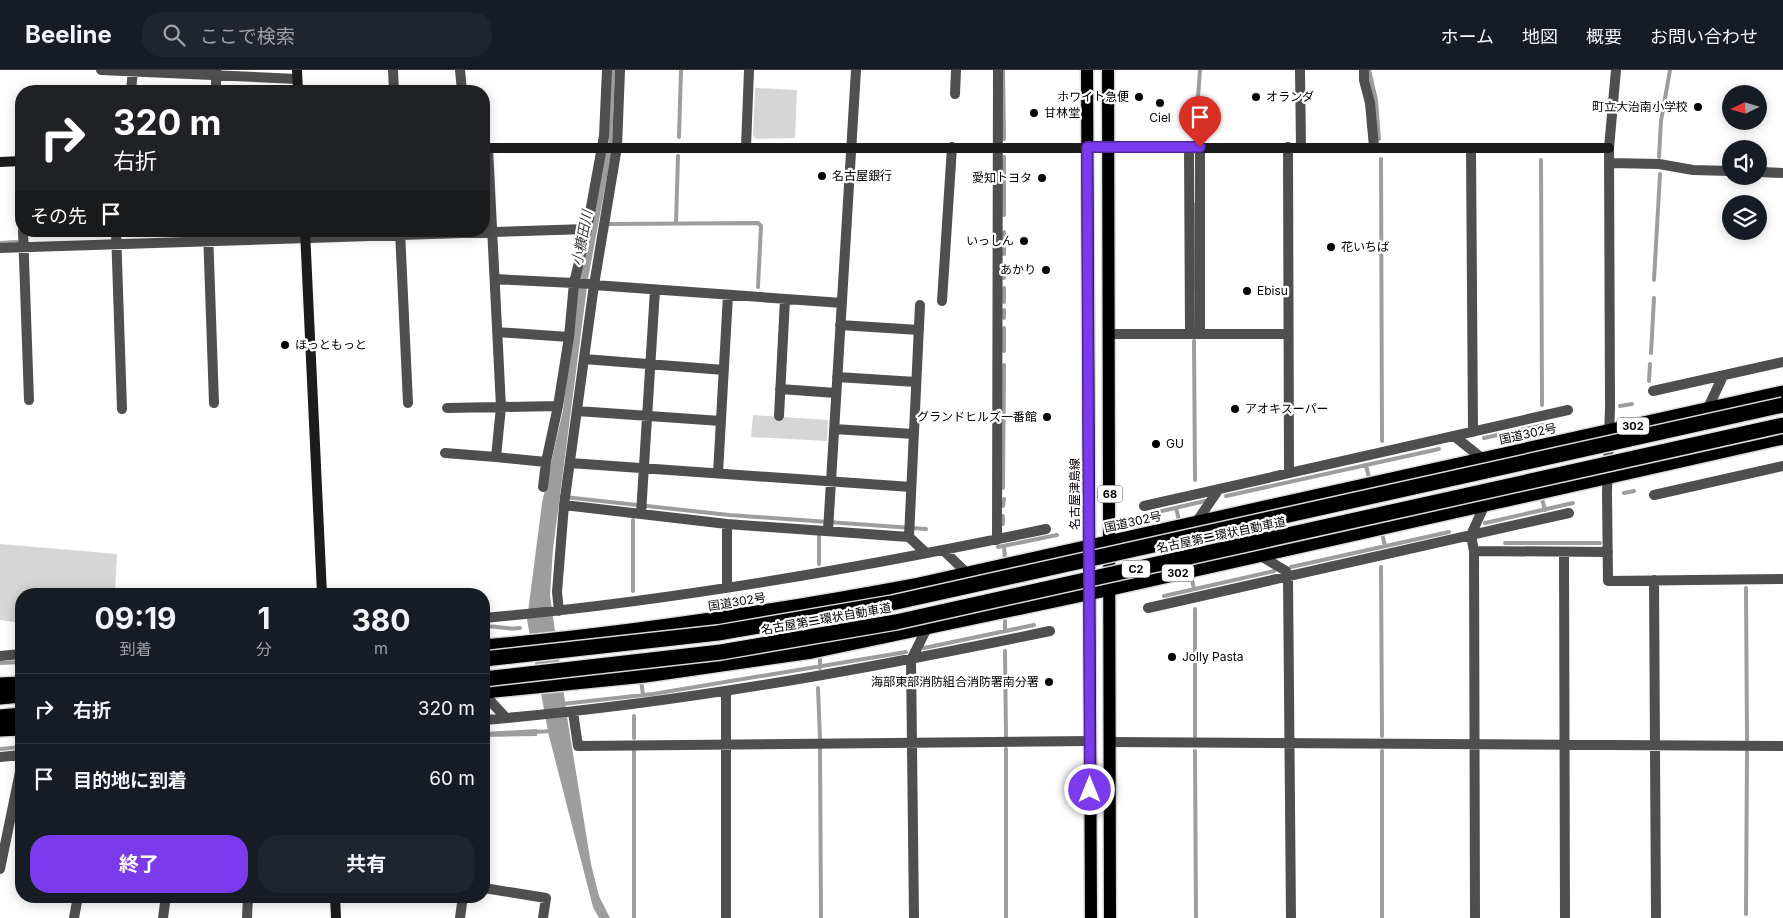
<!DOCTYPE html>
<html lang="ja">
<meta charset="utf-8">
<style>
:root{--surface:#171b24;--page:#20242c;--text:#f1f3f6;--muted:#9ea1a6;--line:#363941;--accent:#7c3aed}
body{margin:0;font-family:Inter,"Noto Sans JP",sans-serif;background:var(--page);color:var(--text);height:100vh;display:flex;flex-direction:column;font-size:19px;white-space:nowrap}
*{box-sizing:border-box;margin:0}
p{font-size:16px;color:var(--muted)}
.icon{flex:none;width:28px;height:28px;fill:none;stroke:currentColor;stroke-width:2;stroke-linecap:round;stroke-linejoin:round}
.map{position:relative;flex:1;overflow:hidden}
.panel{position:absolute;left:15px;top:518px;width:475px;height:315px;display:flex;flex-direction:column;background:var(--surface);border-radius:20px;box-shadow:0 2px 12px #0003}
.panel>*{flex:none}
.guide{position:absolute;left:15px;top:15px;width:475px;height:152px;border-radius:20px;box-shadow:0 2px 12px #0003;background:#202124;color:#fff;overflow:hidden}
.needle{width:32px;rotate:265deg}
.fabs{position:absolute;left:1722px;top:15px;display:grid;gap:10px}
.fabs a{display:grid;place-items:center;width:45px;height:45px;border-radius:50%;background:var(--surface);box-shadow:0 2px 12px #0003;font-size:25px}
.pin{position:absolute;display:grid;place-items:center;width:42px;height:42px;color:#fff;margin:-51px -21px;border-radius:50% 50% 50% 0;rotate:-45deg;box-shadow:0 0 5px #0007}
.pin .icon{rotate:45deg}
.me{position:absolute;width:55px;margin:-28px;rotate:0deg;stroke-linejoin:round;filter:drop-shadow(0 0 4px #0008)}
.turn{display:flex;align-items:center;gap:18px;height:105px;padding:0 15px;font-size:22px}
.turn .icon{width:65px;height:65px;stroke-width:2.5}
.turn b{display:block;font-size:35px;line-height:42px}
.then{display:flex;align-items:center;height:48px;padding:0 15px;background:#0003;gap:10px;font-size:19px}
.eta{display:flex;justify-content:space-evenly;align-items:center;height:85px;text-align:center}
.eta b{font-size:30px;font-weight:700;line-height:35px}
.button{display:flex;gap:10px;margin-top:auto;padding:10px 15px}
.button a{flex:1;height:58px;border-radius:20px;background:var(--accent);color:#fff;font-size:20px;font-weight:700;line-height:58px;text-align:center}
.button a+a{background:var(--page);color:var(--text)}
ul{padding:0;list-style:none}
li{display:flex;align-items:center;gap:15px;height:70px;padding:0 15px;border-top:1px solid var(--line)}
li div{flex:1}
li b{display:block;font-size:19px}
li em{font-style:normal}
header{display:flex;align-items:center;gap:30px;box-sizing:border-box;height:70px;padding:0 25px;background:var(--surface);border-bottom:1px solid var(--line)}
header strong{font-size:24px}
nav{display:flex;gap:28px;margin-inline-start:auto;font-size:18px}
.search{width:350px;height:45px;background:var(--page);display:flex;align-items:center;gap:12px;box-sizing:border-box;padding:0 18px;border-radius:20px;color:var(--muted);font-size:19px}
.map>svg:first-child{display:block}
</style>
<header>
<strong>Beeline</strong>
<div class="search"><svg class="icon" aria-label="search" viewBox="0 0 24 24"><circle cx="10" cy="10" r="6"/><path d="M15 15l6 6"/></svg>ここで検索</div>
<nav><a>ホーム</a><a>地図</a><a>概要</a><a>お問い合わせ</a></nav>
</header>
<div class="map">
<svg width="1783" height="848" viewBox="0 0 1783 848">
<rect width="100%" height="100%" fill="#fff"/>
<path fill="#d6d6d6" d="M755,18L797,20L795,68L756,69L753,65Z
M753,345L828,350L827,371L751,367Z
M0,474L117,484L115,524H21V553L0,550Z"/>
<path fill="#9d9d9d" d="M606,80H612L588,209L553,479L550,525L568,653L591,794L599,826L610,848H599L593,837L549,666L527,550L542,433L563,340L579,208Z
M537,659V666L484,667V662Z"/>
<g fill="none" stroke-linecap="round" stroke-linejoin="round">
<path stroke="#9d9d9d" stroke-width="4" d="M1003,0L1004,69
M1369,0L1376,30L1379,69
M679,67L681,0
M1195,68L1200,0
M610,78L613,0
M1659,87L1661,51L1670,0
M1381,89L1382,371
M1541,90L1542,335
M1004,145V87
M676,153L678,86
M608,154L758,153L761,156L758,217
M1004,162V184
M0,173L17,172
M1004,203V208
M1654,210L1660,104
M1195,218V135
M1004,232V218
M1004,240V248
M1194,271L1195,410
M1004,281V258
M1651,283L1654,228
M1649,311L1650,294
M1620,336L1632,334
M1527,359L1529,369
M1484,368L1553,353
M1366,395L1370,412
M1003,418L1004,295
M1624,423L1634,421
M555,426L729,445L926,459
M1226,426L1439,379
M1542,429L1545,440
M1003,436L1004,429
M1176,438L1179,450
M1162,441L1205,431
M1003,446V454
M1485,453L1573,433
M1382,463L1385,476
M819,466V494
M1505,473H1600
M1004,476L1005,489
M998,477L1057,465
M1291,497L1449,462
M1381,497L1382,666
M1191,505L1194,519
M1746,518L1747,670
M633,521V450
M1164,526L1274,501
M1195,539V667
M1005,551V561
M484,557C497,555 506,560 520,558
M924,578L1034,555
M1005,581L1006,667
M0,593L21,592
M820,598V585
M641,610L643,625
M818,618L820,669
M562,634L653,624L906,582
M634,646V668
M533,662L551,661
M0,679L21,677
M820,679L821,848
M1006,679V848
M634,681V848
M1195,681L1196,848
M1746,844L1747,682
M1382,848V681"/>
<defs>
<path id="primary" d="M1087,0L1091,848
M1108,0L1110,848"/>
<path id="highway" d="M484,577C630,564 775,542 919,515L1783,323
M0,615L21,614
M484,621L645,605L812,581L1111,518L1783,367
M0,627L21,625
M0,647L21,645
M0,659L21,658"/>
</defs>
<use href="#primary" stroke="#dbdbdb" stroke-width="15"/>
<use href="#highway" stroke="#dbdbdb" stroke-width="18"/>
<path stroke="#4f4f4f" stroke-width="10" d="M101,0L297,9
M393,0L394,21
M460,0L462,21
M1300,0L1301,77
M1364,0V10L1370,33L1374,77
M1616,0L1609,78L1610,338L1607,423L1608,511L1783,509
M131,21L133,0
M216,21V0
M955,24L956,0
M746,77L749,0
M1189,77L1190,264
M1288,77L1289,403
M1471,78L1473,362
M1609,93L1659,94L1693,100L1731,101
M1759,102L1783,103
M23,161L29,330
M116,161L122,339
M208,161L214,333
M400,161L408,333
M0,178L587,159
M495,209L594,214
M594,215L842,233
M942,231L952,77
M840,255L919,260
M497,262L569,267
M1109,264H1288
M1200,264V77
M584,289L724,300
M837,307L916,312
M780,319L836,323
M1653,321L1783,292
M447,338L558,336
M1707,340L1723,306
M577,341L721,351
M779,346L785,229
M834,359L914,364
M1454,366L1483,389
M445,383L496,387L501,337L488,78
M496,387L546,392L558,336L569,267L574,213L587,159L604,66L607,0
M570,393L911,417
M718,403L728,225
M543,417L546,392
M1654,425L1783,396
M564,435L727,454L909,467L926,483
M1144,436L1568,340
M641,444L655,220
M727,454V518
M1195,454L1219,419
M828,461L856,0
M909,467L920,235
M997,470L998,0
M944,481L969,505
M1474,481L1608,482
M1564,482L1565,848
M1259,485L1286,501L1288,507L1291,848
M1654,510L1656,847
M1148,538L1569,443
M559,541L557,522L564,435L594,215L617,77L620,0
M484,548C673,531 861,498 1046,459
M0,586L21,584
M726,622V848
M484,624L506,648
M573,642L578,676L1090,671
M484,650C675,634 862,600 1050,561
M1110,672L1783,676
M0,687L21,685
M0,799L21,697V685
M484,818L546,828L543,848
M74,848L78,826
M163,848L166,826
M247,848L248,826
M460,848L463,826
M914,848L911,590L927,558
M1475,848L1474,481L1471,465L1485,434"/>
<path stroke="#1c1c1c" stroke-width="10" d="M297,0L298,21
M484,78H1609
M0,92L21,91
M305,161L322,524
M335,826L336,848"/>
<use href="#primary" stroke="#000" stroke-width="12"/>
<use href="#highway" stroke="#000" stroke-width="15"/>
<defs>
<path id="highway-bridge" d="M484,589L718,563L892,533L1783,335
M484,609L721,582L896,552L1783,355"/>
</defs>
<use href="#highway-bridge" stroke="#dbdbdb" stroke-width="18" stroke-linecap="butt"/>
<use href="#highway-bridge" stroke="#000" stroke-width="15"/>
</g>
<g fill="none" stroke-linecap="round" stroke-linejoin="round">
<defs>
<path id="route" d="M1090,720L1087,77H1200"/>
</defs>
<use href="#route" stroke="#51269a" stroke-width="12"/>
<use href="#route" stroke="#7c3aed" stroke-width="9"/>
</g>
<g fill="#000" stroke="#fff" stroke-width="2">
<circle cx="1139" cy="27" r="5"/>
<circle cx="1256" cy="27" r="5"/>
<circle cx="1160" cy="33" r="5"/>
<circle cx="1698" cy="37" r="5"/>
<circle cx="1034" cy="43" r="5"/>
<circle cx="822" cy="106" r="5"/>
<circle cx="1042" cy="108" r="5"/>
<circle cx="1024" cy="171" r="5"/>
<circle cx="1331" cy="177" r="5"/>
<circle cx="1046" cy="200" r="5"/>
<circle cx="1247" cy="221" r="5"/>
<circle cx="285" cy="275" r="5"/>
<circle cx="1235" cy="339" r="5"/>
<circle cx="1047" cy="347" r="5"/>
<circle cx="1156" cy="374" r="5"/>
<circle cx="1172" cy="587" r="5"/>
<circle cx="1049" cy="612" r="5"/>
</g>
<g text-anchor="middle" stroke-width="4.5" stroke-linejoin="round" paint-order="stroke">
<g fill="#fff" stroke="#4c4c4c" stroke-width="1">
<rect x="1617" y="347.5" width="32" height="17" rx="4"/>
<rect x="1097.5" y="415.5" width="25" height="17" rx="4"/>
<rect x="1122" y="490.5" width="28" height="17" rx="4"/>
<rect x="1162" y="494.5" width="32" height="17" rx="4"/>
</g>
<g font-size="11" font-weight="bold" fill="#000">
<text x="1633" y="360">302</text>
<text x="1110" y="428">68</text>
<text x="1136" y="503">C2</text>
<text x="1178" y="507">302</text>
</g>
<g font-size="12" fill="#000" stroke="#fff" text-anchor="start">
<text x="1129" y="31" text-anchor="end">ホワイト急便</text>
<text x="1266" y="31">オランダ</text>
<text x="1688" y="41" text-anchor="end">町立大治南小学校</text>
<text x="1044" y="47">甘林堂</text>
<text x="1160" y="52" text-anchor="middle">Ciel</text>
<text x="832" y="110">名古屋銀行</text>
<text x="1032" y="112" text-anchor="end">愛知トヨタ</text>
<text x="1014" y="175" text-anchor="end">いっしん</text>
<text x="1341" y="181">花いちば</text>
<text x="1036" y="204" text-anchor="end">あかり</text>
<text x="1257" y="225">Ebisu</text>
<text x="295" y="279">ほっともっと</text>
<text x="1245" y="343">アオキスーパー</text>
<text x="1037" y="351" text-anchor="end">グランドヒルズ一番館</text>
<text x="1166" y="378">GU</text>
<text x="1182" y="591">Jolly Pasta</text>
<text x="1039" y="616" text-anchor="end">海部東部消防組合消防署南分署</text>
</g>
<g font-size="12" fill="#000" stroke="#fff">
<text transform="translate(1528 364) rotate(-12)" y="4">国道302号</text>
<text transform="translate(1075 424) rotate(-90)" y="4">名古屋津島線</text>
<text transform="translate(1133 452) rotate(-12)" y="4">国道302号</text>
<text transform="translate(1221 465) rotate(-12)" y="4">名古屋第二環状自動車道</text>
<text transform="translate(737 532) rotate(-9)" y="4">国道302号</text>
<text transform="translate(826 549) rotate(-10)" y="4">名古屋第二環状自動車道</text>
</g>
<g font-size="14" font-style="italic" fill="#3e3e3e" stroke="#fff">
<text transform="translate(582 168) rotate(-79)" y="5">小糠田川</text>
</g>
</g>
</svg>
<div class="fabs">
<a><svg class="needle" viewBox="-14 -14 28 28"><path d="M0-13l5 13h-10z" fill="#e53935"/><path d="M0 13l5-13h-10z" fill="#9ea1a6"/></svg></a>
<a><svg class="icon" aria-label="sound" viewBox="0 0 24 24"><path d="M4 9h4l5-4v14l-5-4H4zM17 9q2 3 0 6"/></svg></a>
<a><svg class="icon" aria-label="layers" viewBox="0 0 24 24"><path d="M12 4l9 5-9 5-9-5zM3 14l9 5 9-5"/></svg></a>
</div>
<div class="pin" style="left:1200px;top:77px;background:#d93025"><svg class="icon" aria-label="arrive" viewBox="0 0 24 24"><path d="M6 21V4h12l-3 4 3 4H6"/></svg></div>
<svg class="me" style="left:1090px;top:720px" viewBox="-20 -20 40 40"><circle r="17" fill="#7c3aed" stroke="#fff" stroke-width="3"/><path d="M0-11L8 9 0 5-8 9z" fill="#fff"/></svg>
<div class="guide">
<div class="turn"><svg class="icon" aria-label="right" viewBox="0 0 24 24"><path d="M7 20v-9h11M14 6l5 5-5 5"/></svg><div><b>320 m</b>右折</div></div>
<div class="then">その先<svg class="icon" aria-label="arrive" viewBox="0 0 24 24"><path d="M6 21V4h12l-3 4 3 4H6"/></svg></div>
</div>
<section class="panel">
<div class="eta">
<div><b>09:19</b><p>到着</p></div>
<div><b>1</b><p>分</p></div>
<div><b>380</b><p>m</p></div>
</div>
<ul>
<li><svg class="icon" aria-label="right" viewBox="0 0 24 24"><path d="M7 20v-9h11M14 6l5 5-5 5"/></svg><div><b>右折</b></div><em>320 m</em></li>
<li><svg class="icon" aria-label="arrive" viewBox="0 0 24 24"><path d="M6 21V4h12l-3 4 3 4H6"/></svg><div><b>目的地に到着</b></div><em>60 m</em></li>
</ul>
<div class="button"><a>終了</a><a>共有</a></div>
</section>
</div>
